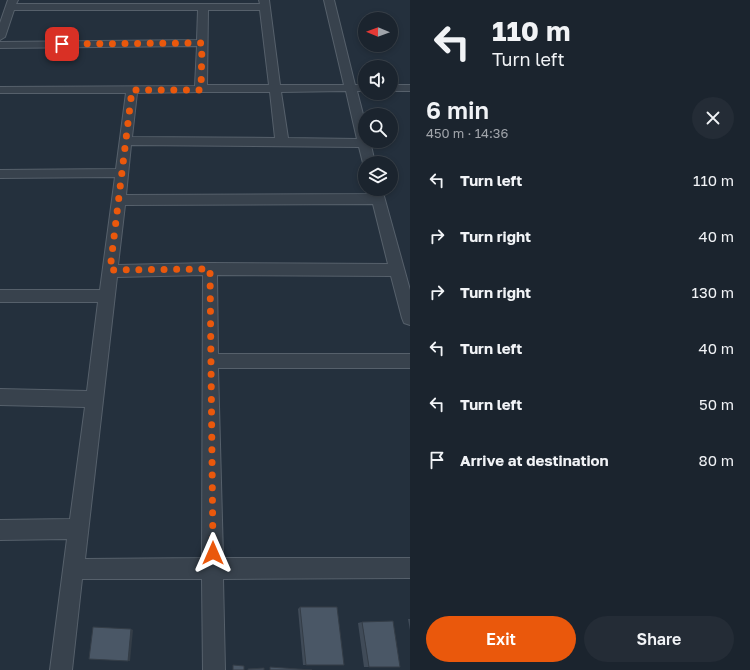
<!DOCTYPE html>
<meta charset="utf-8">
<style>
:root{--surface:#1b242e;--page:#242c36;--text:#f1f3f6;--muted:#a0a4aa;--line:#39414a;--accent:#ea580c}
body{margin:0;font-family:"Golos Text",sans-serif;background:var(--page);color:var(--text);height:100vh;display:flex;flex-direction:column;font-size:15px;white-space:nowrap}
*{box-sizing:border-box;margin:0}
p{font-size:13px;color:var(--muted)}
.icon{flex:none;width:22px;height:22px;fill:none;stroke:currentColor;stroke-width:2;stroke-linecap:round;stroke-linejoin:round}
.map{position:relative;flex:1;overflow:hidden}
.panel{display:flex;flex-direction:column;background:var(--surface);width:340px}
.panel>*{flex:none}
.hud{background:#1b242e;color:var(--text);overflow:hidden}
.needle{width:26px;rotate:271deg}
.tools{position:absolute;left:358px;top:12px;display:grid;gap:8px}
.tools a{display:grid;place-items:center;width:40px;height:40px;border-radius:50%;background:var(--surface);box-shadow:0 2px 6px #0003,0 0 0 1px var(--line);font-size:20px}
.pin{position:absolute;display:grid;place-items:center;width:34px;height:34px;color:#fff;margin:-17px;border-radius:8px;box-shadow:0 2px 6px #0006}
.me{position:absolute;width:44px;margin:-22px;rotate:0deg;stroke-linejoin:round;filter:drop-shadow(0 0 3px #0008)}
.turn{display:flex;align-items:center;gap:14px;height:84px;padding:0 16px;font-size:18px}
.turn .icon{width:52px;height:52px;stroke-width:2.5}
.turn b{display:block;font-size:28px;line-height:34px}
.round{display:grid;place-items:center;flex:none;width:42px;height:42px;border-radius:21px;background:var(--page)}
.headline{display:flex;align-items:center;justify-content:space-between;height:68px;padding:0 16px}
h1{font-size:24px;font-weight:600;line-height:30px}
.button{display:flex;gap:8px;margin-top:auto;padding:8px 16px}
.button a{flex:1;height:46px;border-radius:24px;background:var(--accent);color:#fff;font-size:16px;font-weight:600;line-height:46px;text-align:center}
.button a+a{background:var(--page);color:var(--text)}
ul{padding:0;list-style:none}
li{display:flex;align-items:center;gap:12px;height:56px;padding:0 16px}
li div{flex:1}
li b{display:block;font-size:15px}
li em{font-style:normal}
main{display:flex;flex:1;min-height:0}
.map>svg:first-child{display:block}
</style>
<main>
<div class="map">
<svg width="410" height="670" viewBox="0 0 410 670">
<rect width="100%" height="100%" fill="#24303d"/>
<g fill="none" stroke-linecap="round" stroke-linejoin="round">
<defs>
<path id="street" d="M8,0H18L16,4H260L259,0H269L280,85H344L324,0H334L355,85H365V91H357L365,122V141H370L375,163H365V166L363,163L359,147L131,145L126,195L370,194V189H382L410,290V325L404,323L402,318L391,276L217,275L218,354H410V368H218L223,558H410V578L223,579L225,670H203L202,579H82L72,670H50L67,539L0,540V520L70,519L85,407L0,405V389L87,391L98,302H0V290H100L115,177L0,178V170L116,169L126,93H0V87L195,86L197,46L0,48V42L197,40L198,10H14L5,37L0,40V23ZM208,10H260L269,85H207ZM346,91L357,139L288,138L281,92ZM201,92H270L275,138L132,137L137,93ZM373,204L388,264L210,263L118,265L125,205ZM203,275L202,558L85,559L117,277Z
M391,85H410V91H391Z"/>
</defs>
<use href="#street" stroke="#56606b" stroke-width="2"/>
<use href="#street" fill="#38424d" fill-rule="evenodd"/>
</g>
<path fill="#404b58" d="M300,607L344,665H303L298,609Z
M408,619H410V630Z
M362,622L369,667H364L358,623Z"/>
<path fill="#343d47" d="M131,629L133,630L130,661H128Z"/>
<path fill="#4a5766" stroke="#343d47" d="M300,607H337L344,665H306Z
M393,621L400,667H369L362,622Z
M93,627L131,629L128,661L89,659Z
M233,665L244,666V670H233Z
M270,667L312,670H270Z
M264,668V670H248V669Z"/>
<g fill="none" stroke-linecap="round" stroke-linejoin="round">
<path stroke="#ea580c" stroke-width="7" stroke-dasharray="0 12.6" d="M62,44L202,43L201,90H132L110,270L210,269L213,553"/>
</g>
</svg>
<div class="tools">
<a><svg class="needle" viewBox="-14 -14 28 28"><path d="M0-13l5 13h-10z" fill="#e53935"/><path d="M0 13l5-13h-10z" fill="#a0a4aa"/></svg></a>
<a><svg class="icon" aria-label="sound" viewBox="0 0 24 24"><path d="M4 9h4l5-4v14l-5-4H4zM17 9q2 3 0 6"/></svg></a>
<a><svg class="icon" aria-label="search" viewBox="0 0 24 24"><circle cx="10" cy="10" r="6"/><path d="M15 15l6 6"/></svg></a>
<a><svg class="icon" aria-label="layers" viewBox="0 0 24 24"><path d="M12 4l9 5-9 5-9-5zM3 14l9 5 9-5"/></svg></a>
</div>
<div class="pin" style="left:62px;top:44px;background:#d93025"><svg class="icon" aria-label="arrive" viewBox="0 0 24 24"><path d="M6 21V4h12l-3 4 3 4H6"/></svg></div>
<svg class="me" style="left:213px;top:553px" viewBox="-20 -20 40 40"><path d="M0-17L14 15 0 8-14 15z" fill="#ea580c" stroke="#fff" stroke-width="4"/></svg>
</div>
<section class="panel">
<div class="hud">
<div class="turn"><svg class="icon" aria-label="left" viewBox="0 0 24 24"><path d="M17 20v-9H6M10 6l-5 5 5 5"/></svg><div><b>110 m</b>Turn left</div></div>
</div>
<div class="headline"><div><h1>6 min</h1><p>450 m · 14:36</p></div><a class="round"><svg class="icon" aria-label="close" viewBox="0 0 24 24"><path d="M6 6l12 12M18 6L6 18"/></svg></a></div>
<ul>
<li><svg class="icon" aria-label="left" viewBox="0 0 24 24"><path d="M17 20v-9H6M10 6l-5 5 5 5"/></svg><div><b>Turn left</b></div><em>110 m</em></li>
<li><svg class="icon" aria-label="right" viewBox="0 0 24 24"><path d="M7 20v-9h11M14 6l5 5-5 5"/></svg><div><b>Turn right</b></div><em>40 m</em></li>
<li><svg class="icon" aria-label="right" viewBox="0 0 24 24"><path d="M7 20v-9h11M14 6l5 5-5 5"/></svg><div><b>Turn right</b></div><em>130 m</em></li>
<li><svg class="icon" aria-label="left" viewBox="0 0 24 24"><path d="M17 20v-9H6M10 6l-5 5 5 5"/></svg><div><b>Turn left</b></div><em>40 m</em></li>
<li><svg class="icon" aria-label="left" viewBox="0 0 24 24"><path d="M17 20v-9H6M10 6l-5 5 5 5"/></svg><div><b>Turn left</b></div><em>50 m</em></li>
<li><svg class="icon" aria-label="arrive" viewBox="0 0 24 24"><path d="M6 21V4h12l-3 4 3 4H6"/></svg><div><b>Arrive at destination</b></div><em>80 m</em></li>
</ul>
<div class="button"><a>Exit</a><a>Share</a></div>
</section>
</main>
